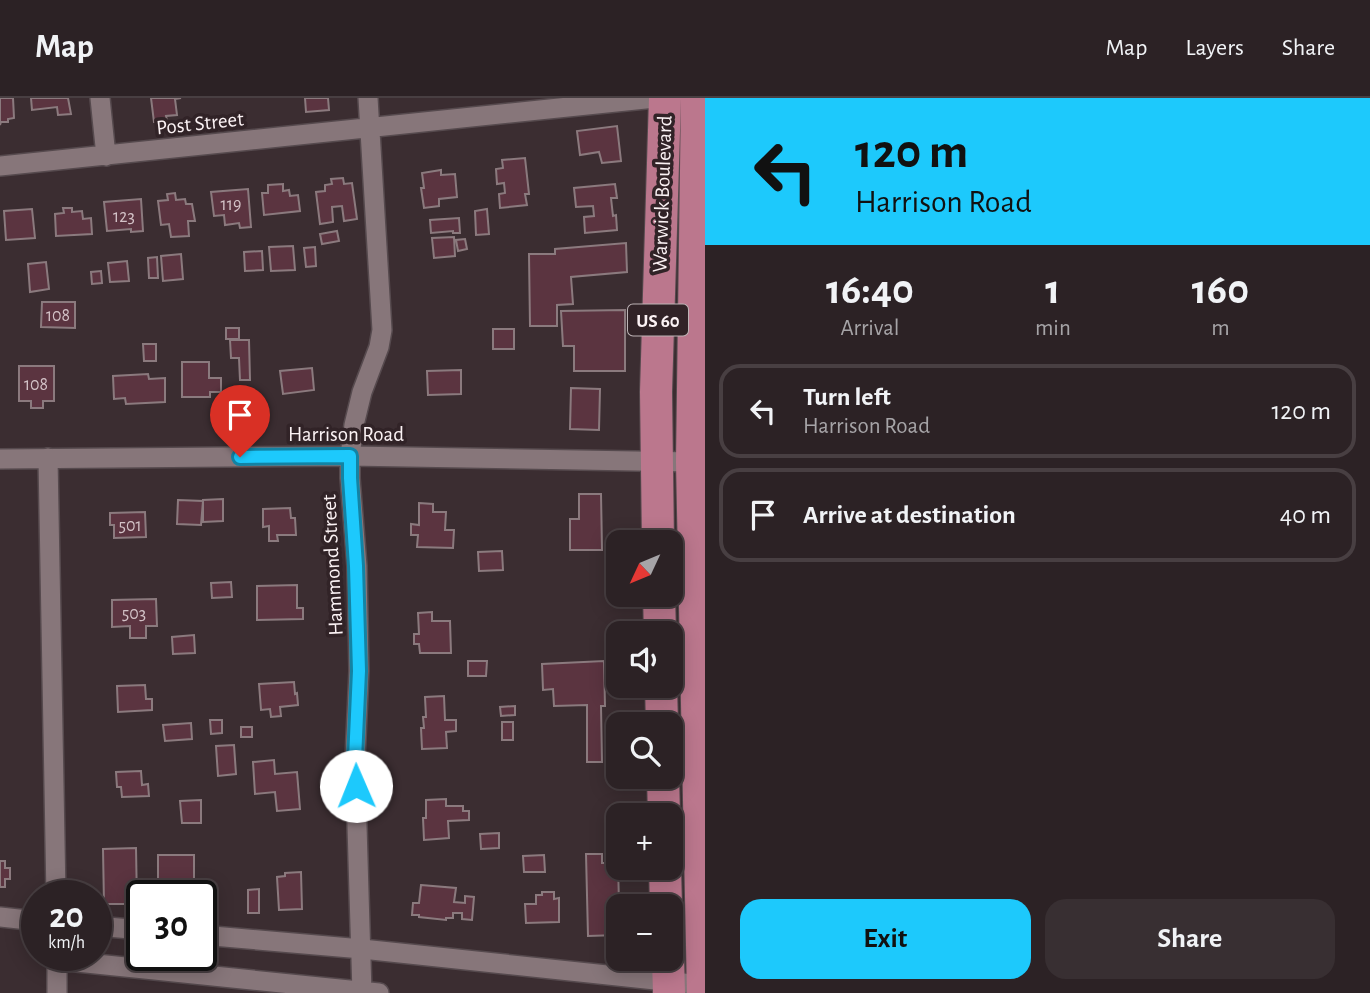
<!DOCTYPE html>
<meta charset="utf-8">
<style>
:root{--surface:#2c2225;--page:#382f32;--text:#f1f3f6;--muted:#a6a4a7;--line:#483f42;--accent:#1dc9fc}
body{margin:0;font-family:"Alegreya Sans",sans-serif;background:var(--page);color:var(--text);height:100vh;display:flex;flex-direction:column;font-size:26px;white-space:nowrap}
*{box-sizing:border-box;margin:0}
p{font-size:23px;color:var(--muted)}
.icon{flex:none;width:38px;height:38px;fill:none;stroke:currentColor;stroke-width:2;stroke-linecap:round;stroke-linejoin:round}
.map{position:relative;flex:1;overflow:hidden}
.side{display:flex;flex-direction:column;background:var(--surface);width:665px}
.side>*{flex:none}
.hud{background:#1dc9fc;color:#111;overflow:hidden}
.needle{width:46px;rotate:226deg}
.buttons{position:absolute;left:606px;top:432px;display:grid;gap:14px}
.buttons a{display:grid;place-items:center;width:77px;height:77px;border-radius:14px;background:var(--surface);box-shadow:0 4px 18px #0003,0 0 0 2px var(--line);font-size:35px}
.speed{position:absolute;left:21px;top:782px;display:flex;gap:14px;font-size:35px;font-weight:700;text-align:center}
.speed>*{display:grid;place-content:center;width:91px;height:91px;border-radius:50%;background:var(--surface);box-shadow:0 4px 18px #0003,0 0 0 2px var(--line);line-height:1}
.speed small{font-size:18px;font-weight:400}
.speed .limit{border:4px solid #111;border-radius:10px;background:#fff;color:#111}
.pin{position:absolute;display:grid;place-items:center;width:60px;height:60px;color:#fff;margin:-72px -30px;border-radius:50% 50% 50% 0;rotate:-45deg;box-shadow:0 0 7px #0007}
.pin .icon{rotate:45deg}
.me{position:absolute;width:77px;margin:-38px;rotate:359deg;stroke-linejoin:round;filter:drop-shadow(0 0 5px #0008)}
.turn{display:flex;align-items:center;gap:24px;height:147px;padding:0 35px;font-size:32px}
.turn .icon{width:91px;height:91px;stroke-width:2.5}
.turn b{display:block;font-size:49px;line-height:60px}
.eta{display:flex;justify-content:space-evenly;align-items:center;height:119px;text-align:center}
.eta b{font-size:42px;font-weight:600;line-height:49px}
.cta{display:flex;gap:14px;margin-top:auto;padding:14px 35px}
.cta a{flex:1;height:80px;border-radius:21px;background:var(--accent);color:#111;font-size:28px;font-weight:600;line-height:80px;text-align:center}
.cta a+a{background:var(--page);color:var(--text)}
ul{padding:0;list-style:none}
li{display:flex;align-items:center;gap:21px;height:94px;margin:0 14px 10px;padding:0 21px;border:4px solid var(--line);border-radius:21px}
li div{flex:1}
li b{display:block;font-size:26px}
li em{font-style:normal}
header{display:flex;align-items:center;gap:42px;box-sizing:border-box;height:98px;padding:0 35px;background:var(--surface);border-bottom:2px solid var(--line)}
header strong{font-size:33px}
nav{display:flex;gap:38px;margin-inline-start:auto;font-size:24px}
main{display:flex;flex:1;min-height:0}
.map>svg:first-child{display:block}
</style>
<header>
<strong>Map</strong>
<nav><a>Map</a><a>Layers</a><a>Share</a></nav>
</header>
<main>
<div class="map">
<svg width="705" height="895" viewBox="0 0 705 895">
<rect width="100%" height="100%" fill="#3b2d31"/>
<path fill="#5b3440" stroke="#8b7a7e" stroke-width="2" d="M0,0H13L14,20L8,21V24H1L0,27Z
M31,0H68L71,16L58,17L57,9L32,12Z
M151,0H181L175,1L177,17L166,18L167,23L154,24Z
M305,0H328L329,12L306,14Z
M617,28L621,63L602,65L599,54L580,57L577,33Z
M525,60L529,96H525L527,107L500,110L499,96L505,95L504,85L497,86L496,71L503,70L502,62Z
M441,72V77L455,76L457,99L439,101V108L424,110L421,90H424L422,75Z
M343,80L344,86L352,85L357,121L344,123L342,108L332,109L333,124L320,126L316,94L325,93V87L332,86L331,81Z
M283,86V93L289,92L290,98L298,97L300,113L264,117L262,95H268V87Z
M615,86L617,100H611L613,118L616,117L617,132L585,135L584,119L594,118L593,108L576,109L574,90Z
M248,91L251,129L240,130L239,125L225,127L224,117L214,118L211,94Z
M175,95L176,102L185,101L186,106H192L195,123H188L189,138L171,139L169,126L161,127L158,103L168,102L167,96Z
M141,101L143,133L131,134V131L107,133L104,104Z
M63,110H72V114L82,113L83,121L91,120L92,136L56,138L55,116L64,115Z
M32,111L35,140L6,142L4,113Z
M487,111L489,136L476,137L475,113Z
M459,120L460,135H453V133L431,135L430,122Z
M337,133L339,143L322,146L320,136Z
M454,139L455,158L434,160L432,140Z
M465,141L467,151L458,153L456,142Z
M626,145L627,174L571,179L573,206L557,207V228H530L529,156H555V151Z
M293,148L295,172L271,173L269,149Z
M315,149L316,168L306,169L304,150Z
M262,153L263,172L245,173L244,154Z
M181,156L183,181L163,183L161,158Z
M157,159L158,180H149L148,160Z
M127,163L129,183L110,184L108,165Z
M46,164L49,191L30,194L28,166Z
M101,173L102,185L92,186L91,174Z
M42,204H75V230L41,229Z
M625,212V273H574V248H563L561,213Z
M226,230H239V241H226Z
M493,231H514V251H493Z
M230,242H249L250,282H240L239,260H231Z
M143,246H156V263H144Z
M182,264H209V280H221V294H210V299H182Z
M19,268H54V303H43V310H31V303H19Z
M312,270L314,292L283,296L280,273Z
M461,272V296L428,297L427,273Z
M148,276L149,281L165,280V304L126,306L125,300L114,301L113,278Z
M571,290L600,291L599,332L570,331Z
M579,396H601L602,452H570V421H579Z
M223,401V423L203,424V402Z
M178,402L203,403L201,427L177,426Z
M419,405L433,406V414H446L445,432H454L453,450L417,449L418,437H411V426L419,427Z
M290,410L291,420H295L296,437H277L278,443H269V428L263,429V411Z
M145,414L146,439L114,440V427H110V415Z
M502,453L503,472L479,473L478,454Z
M231,484L232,499L212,500L211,485Z
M297,487V510H303V521L257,522V488Z
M156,501L157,528H146V540H130V528L112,529V502Z
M432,514V523H450L451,555H420L419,546H414V536H419L418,515Z
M194,537L195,555L173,556L172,539Z
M468,563H487L486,578H468Z
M604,563L605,608H601L602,664H587V607L554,608L553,591L543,592L542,566Z
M294,584L295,596L297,595L298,607L280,609L281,618L271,619L270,611L261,612L259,586Z
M145,587L146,601H152V612L118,614L117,588Z
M444,598L445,622H456V633L446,634L447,650L422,651L421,630H424L423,619H426L425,599Z
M515,608V617L501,618L500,609Z
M210,622H222V635L211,636Z
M502,624H513V642H502Z
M191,625L192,641L165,643L163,627Z
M241,629H252V639H241Z
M234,647L236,676L218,678L216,648Z
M274,662L275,676L297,674L300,711L277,713L275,694L255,696L253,664Z
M141,673L142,687L148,686L149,698L122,699L121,689H117L116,674Z
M446,701V708H463V713H469V722L448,723L449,740L424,742L423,720H426V702Z
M201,702V725H182L180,703Z
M499,735V750L481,751L480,736Z
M136,750L137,806H104L103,751Z
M586,756H602V765H618L619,807L623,808H618V837L588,838Z
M158,757H194V798H158Z
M544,757L545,774H524L523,758Z
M0,763H5V770H10V781H5V789H0Z
M301,774L302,811L279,812L277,779L285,778V775Z
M421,787L456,790L454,804L465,805V798L474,799L472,822L462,821V815H453V820H446V822L419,819V817H412L413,805H419Z
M259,791V815H248V792Z
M542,794H554V801L559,800V824L526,825L525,806H536V797H542Z"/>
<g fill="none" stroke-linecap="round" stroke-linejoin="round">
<defs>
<path id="minor" d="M100,0L106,58
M0,68L655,0
M48,360L56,798
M0,361L350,358L692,364
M0,819L37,823
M96,828L142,832
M201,837L362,851L702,887
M57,858V895
M57,862L379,895
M362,895L355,661L359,573L357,468L350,380V358L354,327L362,294L379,249L382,232L368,0"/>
<path id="primary" d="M697,0L692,364L703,895
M658,444L656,294L665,0
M659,497L660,536
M661,588L662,626
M663,679L664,718
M665,770L666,808
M668,861L669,895"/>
</defs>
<use href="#minor" stroke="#564a4e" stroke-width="22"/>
<use href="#primary" stroke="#564a4e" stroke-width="34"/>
<use href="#minor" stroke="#87767a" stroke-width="19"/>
<use href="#primary" stroke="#bb778d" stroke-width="32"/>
</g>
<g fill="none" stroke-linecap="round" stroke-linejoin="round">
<defs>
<path id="route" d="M240,359L350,358V380L356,468L359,573L355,661L356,688"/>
</defs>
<use href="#route" stroke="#1383a4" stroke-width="18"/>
<use href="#route" stroke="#1dc9fc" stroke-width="12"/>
</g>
<g text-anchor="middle" stroke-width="7" stroke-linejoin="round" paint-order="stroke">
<g font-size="18" fill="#d3c2c7">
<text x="231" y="112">119</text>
<text x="124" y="124">123</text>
<text x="58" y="223">108</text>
<text x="36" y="292">108</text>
<text x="130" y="433">501</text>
<text x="134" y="521">503</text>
</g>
<rect fill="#312327" stroke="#beb4b6" stroke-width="2" x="628" y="206.5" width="60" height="31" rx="5"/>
<g font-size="19" font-weight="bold" fill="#fbf2f4">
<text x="658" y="229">US 60</text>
</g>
<g font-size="21" fill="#fbf2f4" stroke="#312327">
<text transform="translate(200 25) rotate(-6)" y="7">Post Street</text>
<text transform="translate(662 96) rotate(-88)" y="7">Warwick Boulevard</text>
<text x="346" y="343">Harrison Road</text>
<text transform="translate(332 467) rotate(-93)" y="7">Hammond Street</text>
</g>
</g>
</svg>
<div class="buttons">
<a><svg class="needle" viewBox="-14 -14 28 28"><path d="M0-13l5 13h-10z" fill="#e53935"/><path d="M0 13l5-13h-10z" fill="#a6a4a7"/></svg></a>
<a><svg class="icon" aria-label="sound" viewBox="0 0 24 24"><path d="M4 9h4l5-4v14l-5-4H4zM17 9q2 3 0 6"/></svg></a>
<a><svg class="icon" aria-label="search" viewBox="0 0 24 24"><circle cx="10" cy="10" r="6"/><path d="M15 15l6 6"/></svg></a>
<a>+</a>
<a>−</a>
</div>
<div class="speed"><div>20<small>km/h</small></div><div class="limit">30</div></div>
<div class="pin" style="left:240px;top:359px;background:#d93025"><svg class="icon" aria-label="arrive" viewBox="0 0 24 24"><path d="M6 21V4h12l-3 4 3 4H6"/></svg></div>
<svg class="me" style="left:356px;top:688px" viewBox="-20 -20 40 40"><circle r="19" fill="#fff"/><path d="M0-13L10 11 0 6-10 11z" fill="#1dc9fc"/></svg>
</div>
<section class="side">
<div class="hud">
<div class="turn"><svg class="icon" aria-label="left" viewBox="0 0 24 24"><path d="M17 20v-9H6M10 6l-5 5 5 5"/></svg><div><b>120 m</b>Harrison Road</div></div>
</div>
<div class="eta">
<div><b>16:40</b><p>Arrival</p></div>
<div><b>1</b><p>min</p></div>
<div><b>160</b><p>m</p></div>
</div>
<ul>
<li><svg class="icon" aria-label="left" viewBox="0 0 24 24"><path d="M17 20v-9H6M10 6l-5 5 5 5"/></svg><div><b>Turn left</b><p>Harrison Road</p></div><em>120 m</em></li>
<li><svg class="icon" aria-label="arrive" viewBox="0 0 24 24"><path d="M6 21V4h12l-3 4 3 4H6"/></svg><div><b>Arrive at destination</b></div><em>40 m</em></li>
</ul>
<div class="cta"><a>Exit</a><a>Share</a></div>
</section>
</main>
